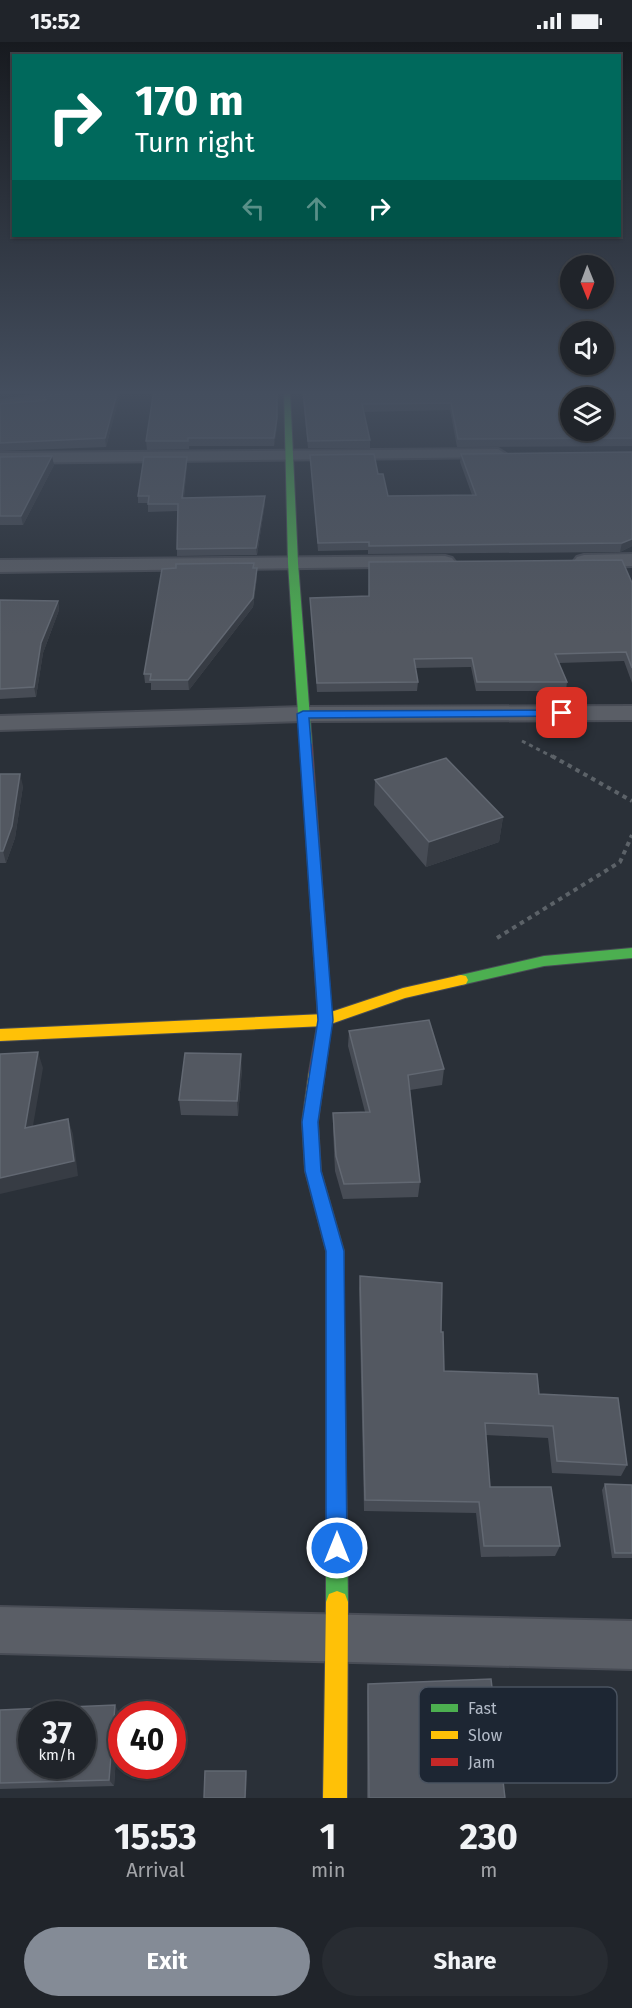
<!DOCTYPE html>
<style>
:root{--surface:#20242a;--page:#282c32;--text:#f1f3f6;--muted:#a2a4a8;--line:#3d4147;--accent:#848b96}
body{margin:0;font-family:"Fira Sans",sans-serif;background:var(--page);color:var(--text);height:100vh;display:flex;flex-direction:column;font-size:22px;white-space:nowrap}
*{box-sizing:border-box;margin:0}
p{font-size:20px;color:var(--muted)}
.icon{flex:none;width:33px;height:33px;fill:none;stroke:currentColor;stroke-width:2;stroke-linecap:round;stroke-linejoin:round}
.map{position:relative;height:1756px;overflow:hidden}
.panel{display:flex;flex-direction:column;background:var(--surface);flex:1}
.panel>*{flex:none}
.hud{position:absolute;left:12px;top:12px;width:609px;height:183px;border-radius:0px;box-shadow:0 2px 4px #0004,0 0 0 2px var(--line);background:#00695c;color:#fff;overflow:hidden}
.needle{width:39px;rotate:179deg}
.controls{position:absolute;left:560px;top:213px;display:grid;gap:12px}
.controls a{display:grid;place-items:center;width:54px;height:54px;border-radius:50%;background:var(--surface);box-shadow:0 2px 4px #0004,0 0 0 2px var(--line);font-size:30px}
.speed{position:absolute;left:18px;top:1659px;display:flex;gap:12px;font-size:30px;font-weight:700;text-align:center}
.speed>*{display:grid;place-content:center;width:78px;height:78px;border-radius:50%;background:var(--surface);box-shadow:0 2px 4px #0004,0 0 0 2px var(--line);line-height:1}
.speed small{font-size:15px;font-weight:400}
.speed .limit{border:9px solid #d22;background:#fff;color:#111}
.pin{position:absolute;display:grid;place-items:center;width:51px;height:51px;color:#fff;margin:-26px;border-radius:12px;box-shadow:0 3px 9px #0006}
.me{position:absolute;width:66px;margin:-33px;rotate:0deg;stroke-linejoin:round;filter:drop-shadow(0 0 4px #0008)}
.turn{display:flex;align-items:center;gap:21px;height:126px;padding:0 24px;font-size:27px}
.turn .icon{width:78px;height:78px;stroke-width:2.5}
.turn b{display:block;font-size:42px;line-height:51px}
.lanes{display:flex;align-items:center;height:57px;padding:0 24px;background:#0003;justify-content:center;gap:30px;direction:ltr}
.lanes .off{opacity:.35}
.eta{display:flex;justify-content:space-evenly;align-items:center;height:102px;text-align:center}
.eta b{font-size:36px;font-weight:700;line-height:42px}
.cta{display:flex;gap:12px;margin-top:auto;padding:12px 24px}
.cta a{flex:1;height:69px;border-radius:36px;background:var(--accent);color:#fff;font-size:24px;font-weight:700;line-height:69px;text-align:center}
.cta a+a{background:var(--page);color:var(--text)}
.status{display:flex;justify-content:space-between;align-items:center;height:42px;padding:0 30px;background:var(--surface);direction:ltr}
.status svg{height:16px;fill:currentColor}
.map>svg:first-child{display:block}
</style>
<div class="status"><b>15:52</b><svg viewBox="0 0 49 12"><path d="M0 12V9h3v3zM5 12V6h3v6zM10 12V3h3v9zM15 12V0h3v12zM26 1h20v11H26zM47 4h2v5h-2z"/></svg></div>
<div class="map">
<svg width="632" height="1756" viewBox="0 0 632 1756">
<rect width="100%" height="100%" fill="#2a3038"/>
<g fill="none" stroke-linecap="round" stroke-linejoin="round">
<defs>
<path id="street" d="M67,348H97L90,352L0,369V359Z
M498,407L506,412L504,415L0,421V411Z
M632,512V524L584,525L577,523L574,519L577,515L584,513Z
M445,514L452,516L455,520L452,524L0,530V518Z
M632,664V678L303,679L0,688V674L303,665Z
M0,1565L632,1579V1627L0,1611Z"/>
<path id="fast" d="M284,348H290L298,521L312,702L306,705L300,702L288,521Z
M632,906V916L544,924L461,943L456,942L454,938L456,934L461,933L544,914Z
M335,1270L342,1273L344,1279L348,1560L345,1568L337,1571L329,1568L326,1560V1279L328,1273Z"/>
<path id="slow" d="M461,933L466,934L468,938L466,942L405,956L325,984L0,999V987L325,972L403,946Z
M317,1024L322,1026L325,1030L318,1080L321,1129L344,1209V1279L342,1285L335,1288L328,1285L326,1279V1209L305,1129L302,1080L309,1030L312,1026Z
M337,1549L345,1552L348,1560L347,1756H323L326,1560L329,1552Z"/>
<path id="jam" d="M306,699L312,702L332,978L325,1030L322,1034L317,1036L312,1034L309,1030L318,978L300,702Z"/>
</defs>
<use href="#street" stroke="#484c55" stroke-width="4"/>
<use href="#fast" stroke="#484c55" stroke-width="2"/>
<use href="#slow" stroke="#484c55" stroke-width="2"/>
<use href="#jam" stroke="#484c55" stroke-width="2"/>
<path stroke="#5c6268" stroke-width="3" stroke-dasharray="4 4" stroke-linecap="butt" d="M522,699L555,716"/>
<path stroke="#5c6268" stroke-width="4" stroke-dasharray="4.5 4.5" stroke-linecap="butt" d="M552,714L632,759
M497,896L620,820L632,793"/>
<use href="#street" fill="#5a5e66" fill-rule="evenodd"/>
<use href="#fast" fill="#4caf50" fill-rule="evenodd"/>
<use href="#slow" fill="#ffc107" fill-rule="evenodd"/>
<use href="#jam" fill="#c62828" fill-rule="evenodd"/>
</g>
<path fill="#474c55" d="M121,348L106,405L0,409V362L45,358L44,355Z
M133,348H278H277V385L274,404H189V407L147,408L146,399L153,352Z
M302,348H632V404L457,405L450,368L363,370L370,398V406H308Z
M632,410V504L620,510L368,512V508L318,509L310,413L378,432L388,454L472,453L460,420L461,412Z
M0,415L54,423L23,483H0Z
M187,415V422L184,456L265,454V461L257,513L177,514V507L178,469L148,470V461H138V454Z
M254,526H257V535L253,565L189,648H151V641H145L144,632Z
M632,541V641L624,619L559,621L567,640L566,649H476L471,625L415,626L418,640L417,649L317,650L310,556L368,554Z
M0,558L58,559L59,568L43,611L36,655L0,657Z
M0,732L23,744L15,796L6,821H0Z
M375,738L503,775L499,800L426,825L374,763Z
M349,989L444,1027L442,1043L410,1048L420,1140L418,1155L343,1157L335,1129L333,1087V1071L365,1070L348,1004Z
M242,1027L238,1074L181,1073L179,1058Z
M360,1234L441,1290L444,1329L539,1352L627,1423L621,1434L552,1431L548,1396L486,1393L490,1445L560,1504L555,1514L481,1515L476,1471L364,1469L359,1247Z
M605,1442L632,1443V1516H612L602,1448Z
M368,1642L505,1756H367V1649Z
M0,1668L119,1671L114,1744L0,1747Z"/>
<path fill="#373c44" d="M36,348H55L37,351Z
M118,348H121L106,405L105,396Z
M277,376V385L274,404V396Z
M52,414L54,423L23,483L21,474Z
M187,415V422L183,463L182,456Z
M265,454V461L257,513L256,506Z
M632,497V504L620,510L622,501Z
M257,526V535L253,565L189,648L188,638Z
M58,559L59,568L43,611L36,655L34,645L41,601Z
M20,732L23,744L15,796L6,821L3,809Z
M503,775L499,800L426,825L429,800Z
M38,1010L43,1026L30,1101L25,1086Z
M241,1012L242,1027L238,1074L237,1059Z
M68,1077L73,1092L78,1134L0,1152V1136Z
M115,1663L119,1671L114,1744L109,1738Z
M246,1729L247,1733L246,1756H245Z"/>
<path fill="#535861" stroke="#626872" stroke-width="1.5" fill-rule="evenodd" d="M82,348H118L105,396L0,401V362L46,358L44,355Z
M154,348H277V376L274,396H188V399H146Z
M303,348H632V396L458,397L451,361L362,362L370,398L308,399ZM570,356H603V388H570Z
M632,410V497L622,501L369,504V500L318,501L310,413L374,412L378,432H383L388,454L476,453L461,412Z
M52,414L21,474H0V415Z
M144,415H187L182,456L265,454L256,506L177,507L178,462H148L149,454H138Z
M622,518L632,541V626L626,610L555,612L567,640H477L472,616L414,617L418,640L317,641L310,556L369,554V520Z
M254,521L253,526H257L253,556L188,638H150L151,632H144L162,527L176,526V522Z
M0,558L58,559L41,601L34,645L0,647Z
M446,716L503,775L429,800L375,738Z
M0,732H20L12,784L3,809H0Z
M429,978L444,1027L408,1033L420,1140L344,1142L336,1114L333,1071L370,1070L349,989Z
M38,1010L25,1086L68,1077L74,1119L0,1136V1012Z
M185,1011L241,1012L237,1059L179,1058Z
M360,1234L442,1241L441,1290H443L444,1329L537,1332L539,1352L618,1356L627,1423L557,1419L553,1384L485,1381L490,1445H551L560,1504H484L479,1460L365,1458Z
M605,1442L632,1443V1511H615Z
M491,1637L505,1756H369L368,1642Z
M115,1663L109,1738L0,1741V1668ZM32,1672H82V1724H32Z
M205,1729H246L245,1756H204Z"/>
<linearGradient id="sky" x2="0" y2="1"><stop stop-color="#171a1f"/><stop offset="0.59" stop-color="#444e5e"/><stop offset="1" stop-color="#444e5e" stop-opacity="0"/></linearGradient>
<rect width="632" height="594" fill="url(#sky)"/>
<path fill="#1a73e8" stroke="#114b97" stroke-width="1.5" d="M562,668L568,671L566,674L309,676L333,978L318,1080L321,1129L344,1209L347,1506L344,1513L337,1517L329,1513L326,1506V1209L305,1129L302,1080L318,978L297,672L303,669Z"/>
<rect x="419" y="1645" width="198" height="96" rx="9" fill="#1d2633" stroke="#4a5360" stroke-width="1.5"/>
<rect x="431" y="1662" width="27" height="8" fill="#4caf50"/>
<rect x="431" y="1689" width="27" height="8" fill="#ffc107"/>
<rect x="431" y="1716" width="27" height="8" fill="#c62828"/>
<g font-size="16" fill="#b4bcc9">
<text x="468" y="1672">Fast</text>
<text x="468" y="1699">Slow</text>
<text x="468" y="1726">Jam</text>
</g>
</svg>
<div class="controls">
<a><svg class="needle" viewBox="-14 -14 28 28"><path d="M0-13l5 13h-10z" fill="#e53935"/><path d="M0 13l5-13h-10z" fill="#a2a4a8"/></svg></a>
<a><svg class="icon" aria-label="sound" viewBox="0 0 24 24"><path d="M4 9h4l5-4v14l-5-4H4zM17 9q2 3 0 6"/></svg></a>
<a><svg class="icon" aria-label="layers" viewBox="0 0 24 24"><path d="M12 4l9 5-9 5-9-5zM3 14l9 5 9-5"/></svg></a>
</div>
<div class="speed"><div>37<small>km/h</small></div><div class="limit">40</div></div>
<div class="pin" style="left:562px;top:671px;background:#d93025"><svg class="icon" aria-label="arrive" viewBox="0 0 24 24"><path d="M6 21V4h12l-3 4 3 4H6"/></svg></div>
<svg class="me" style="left:337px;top:1506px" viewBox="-20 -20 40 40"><circle r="17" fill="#1a73e8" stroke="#fff" stroke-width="3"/><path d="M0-11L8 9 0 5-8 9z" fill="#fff"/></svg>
<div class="hud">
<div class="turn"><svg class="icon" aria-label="right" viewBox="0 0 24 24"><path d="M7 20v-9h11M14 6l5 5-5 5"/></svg><div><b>170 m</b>Turn right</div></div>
<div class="lanes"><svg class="icon off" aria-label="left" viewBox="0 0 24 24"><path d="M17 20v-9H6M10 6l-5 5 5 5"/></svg><svg class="icon off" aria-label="ahead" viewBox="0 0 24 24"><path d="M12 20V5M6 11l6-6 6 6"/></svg><svg class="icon" aria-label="right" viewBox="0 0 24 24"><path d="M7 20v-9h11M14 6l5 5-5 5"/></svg></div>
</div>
</div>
<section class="panel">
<div class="eta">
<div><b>15:53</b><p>Arrival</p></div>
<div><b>1</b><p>min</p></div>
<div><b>230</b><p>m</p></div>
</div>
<div class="cta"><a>Exit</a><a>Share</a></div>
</section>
